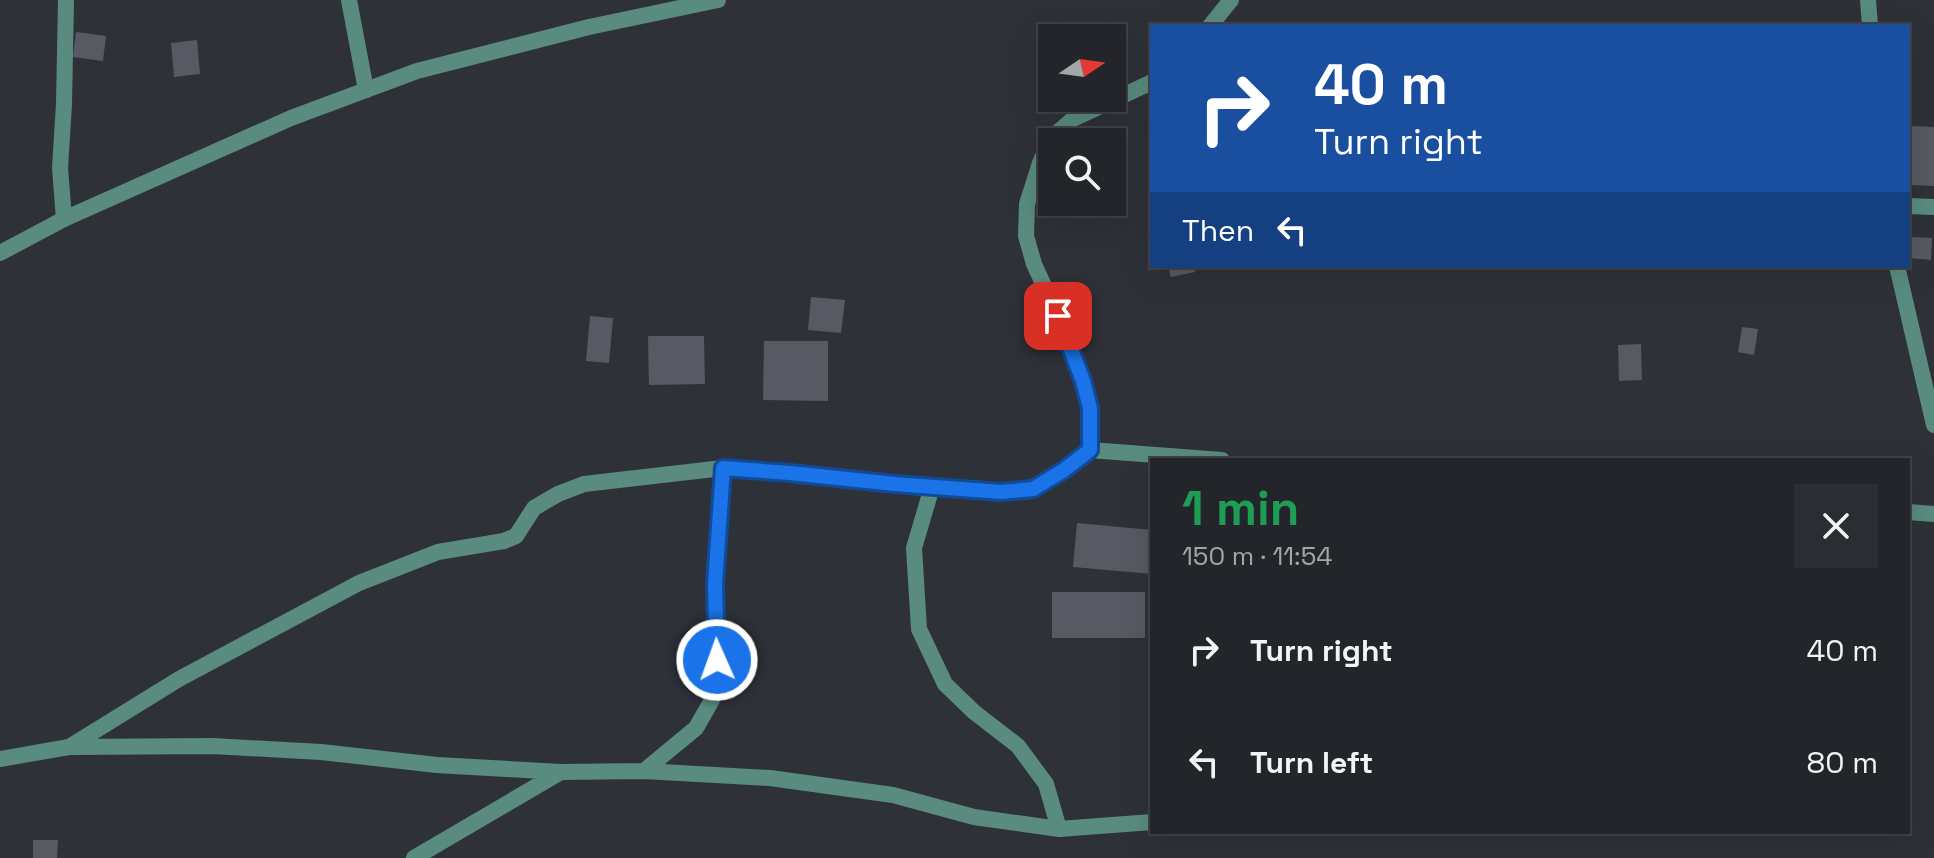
<!DOCTYPE html>
<meta charset="utf-8">
<style>
:root{--surface:#23252b;--page:#2b2d33;--text:#f1f3f6;--muted:#a3a5a9;--line:#404247}
body{margin:0;font-family:"Space Grotesk",sans-serif;background:var(--page);color:var(--text);height:100vh;display:flex;flex-direction:column;font-size:30px;white-space:nowrap}
*{box-sizing:border-box;margin:0}
p{font-size:26px;color:var(--muted)}
.icon{flex:none;width:44px;height:44px;fill:none;stroke:currentColor;stroke-width:2;stroke-linecap:round;stroke-linejoin:round}
.map{position:relative;flex:1;overflow:hidden}
.drawer{position:absolute;left:1150px;top:458px;width:760px;height:376px;display:flex;flex-direction:column;background:var(--surface);border-radius:0px;box-shadow:0 8px 32px #0002,0 0 0 2px var(--line)}
.drawer>*{flex:none}
.guide{position:absolute;left:1150px;top:24px;width:760px;height:244px;border-radius:0px;box-shadow:0 8px 32px #0002,0 0 0 2px var(--line);background:#1a4fa0;color:#fff;overflow:hidden}
.needle{width:52px;rotate:77deg}
.buttons{position:absolute;left:1038px;top:24px;display:grid;gap:16px}
.buttons a{display:grid;place-items:center;width:88px;height:88px;border-radius:0px;background:var(--surface);box-shadow:0 8px 32px #0002,0 0 0 2px var(--line);font-size:40px}
.pin{position:absolute;display:grid;place-items:center;width:68px;height:68px;color:#fff;margin:-34px;border-radius:16px;box-shadow:0 4px 12px #0006}
.me{position:absolute;width:88px;margin:-44px;rotate:358deg;stroke-linejoin:round;filter:drop-shadow(0 0 6px #0008)}
.turn{display:flex;align-items:center;gap:28px;height:168px;padding:0 32px;font-size:36px}
.turn .icon{width:104px;height:104px;stroke-width:2.5}
.turn b{display:block;font-size:56px;line-height:68px}
.then{display:flex;align-items:center;height:76px;padding:0 32px;background:#0003;gap:16px;font-size:30px}
.round{display:grid;place-items:center;flex:none;width:84px;height:84px;border-radius:0px;background:var(--page)}
.overview{display:flex;align-items:center;justify-content:space-between;height:136px;padding:0 32px}
h1{font-size:48px;font-weight:600;line-height:60px;color:#1e9e55}
ul{padding:0;list-style:none}
li{display:flex;align-items:center;gap:24px;height:112px;padding:0 32px}
li div{flex:1}
li b{display:block;font-size:30px}
li em{font-style:normal}
.map>svg:first-child{display:block}
</style>
<div class="map">
<svg width="1934" height="858" viewBox="0 0 1934 858">
<rect width="100%" height="100%" fill="#2f3139"/>
<path fill="#585a63" d="M76,32L106,36L103,61L73,57Z
M197,40L200,74L174,77L171,43Z
M1911,126L1934,127V186L1910,185Z
M1911,237L1932,238L1931,260L1909,258Z
M1168,266H1194L1195,272L1171,277Z
M811,297L845,300L841,333L808,330Z
M590,316L613,318L609,363L586,361Z
M1742,327L1758,329L1754,355L1738,352Z
M648,336H704L705,384L649,385Z
M764,341H828V401L763,400Z
M1641,344L1642,380L1619,381L1618,345Z
M1077,523L1152,530V574L1073,567Z
M1052,592H1145V638H1052Z
M33,840H58L57,858H33Z"/>
<g fill="none" stroke-linecap="round" stroke-linejoin="round">
<path stroke="#598c7f" stroke-width="16" d="M349,0L366,90
M1868,0L1870,26
M1210,26L1231,0
M1908,206L1934,207
M64,219L60,168L64,104L66,0
M1897,266L1934,425
M1090,450V408L1083,381L1058,316L1034,264L1026,236L1027,204L1040,163L1051,138L1073,119L1152,82
M932,487L914,548L919,629L945,684L974,712L1018,746L1046,784L1059,829
M1908,512L1934,514
M72,747L213,746L321,752L437,765L561,772L644,771L770,778L893,795L974,817L1059,829L1152,822
M0,759L69,747L179,679L359,583L438,552L504,541L516,536L534,508L558,494L584,484L723,468L790,473L895,484L1001,492L1033,489L1064,470L1090,450L1222,460
M644,771L696,728L712,700L717,660L715,584L723,468
M414,858L559,773"/>
<path stroke="#598c7f" stroke-width="16" d="M0,253L64,219L291,118L417,71L589,27L718,0"/>
</g>
<g fill="none" stroke-linecap="round" stroke-linejoin="round">
<defs>
<path id="route" d="M717,660L715,584L723,468L790,473L895,484L1001,492L1033,489L1064,470L1090,450V408L1083,381L1058,316"/>
</defs>
<use href="#route" stroke="#114b97" stroke-width="20"/>
<use href="#route" stroke="#1a73e8" stroke-width="14"/>
</g>
</svg>
<div class="buttons">
<a><svg class="needle" viewBox="-14 -14 28 28"><path d="M0-13l5 13h-10z" fill="#e53935"/><path d="M0 13l5-13h-10z" fill="#a3a5a9"/></svg></a>
<a><svg class="icon" aria-label="search" viewBox="0 0 24 24"><circle cx="10" cy="10" r="6"/><path d="M15 15l6 6"/></svg></a>
</div>
<div class="pin" style="left:1058px;top:316px;background:#d93025"><svg class="icon" aria-label="arrive" viewBox="0 0 24 24"><path d="M6 21V4h12l-3 4 3 4H6"/></svg></div>
<svg class="me" style="left:717px;top:660px" viewBox="-20 -20 40 40"><circle r="17" fill="#1a73e8" stroke="#fff" stroke-width="3"/><path d="M0-11L8 9 0 5-8 9z" fill="#fff"/></svg>
<div class="guide">
<div class="turn"><svg class="icon" aria-label="right" viewBox="0 0 24 24"><path d="M7 20v-9h11M14 6l5 5-5 5"/></svg><div><b>40 m</b>Turn right</div></div>
<div class="then">Then<svg class="icon" aria-label="left" viewBox="0 0 24 24"><path d="M17 20v-9H6M10 6l-5 5 5 5"/></svg></div>
</div>
<section class="drawer">
<div class="overview"><div><h1>1 min</h1><p>150 m · 11:54</p></div><a class="round"><svg class="icon" aria-label="close" viewBox="0 0 24 24"><path d="M6 6l12 12M18 6L6 18"/></svg></a></div>
<ul>
<li><svg class="icon" aria-label="right" viewBox="0 0 24 24"><path d="M7 20v-9h11M14 6l5 5-5 5"/></svg><div><b>Turn right</b></div><em>40 m</em></li>
<li><svg class="icon" aria-label="left" viewBox="0 0 24 24"><path d="M17 20v-9H6M10 6l-5 5 5 5"/></svg><div><b>Turn left</b></div><em>80 m</em></li>
</ul>
</section>
</div>
